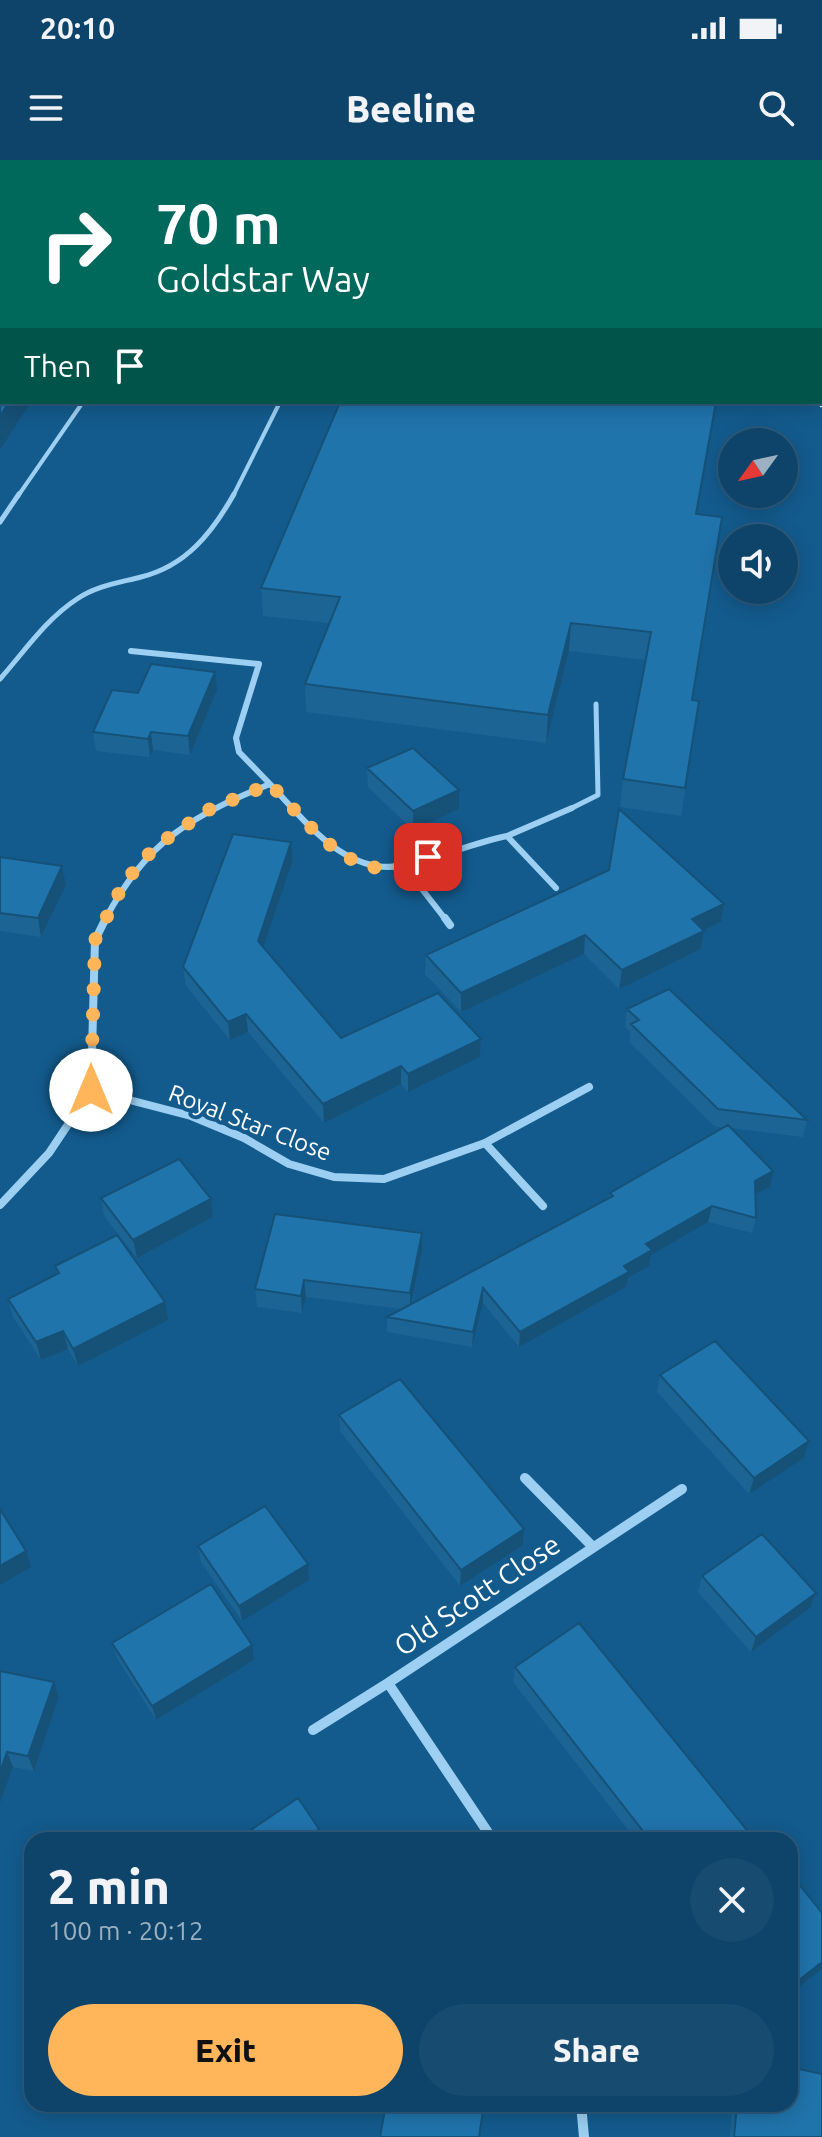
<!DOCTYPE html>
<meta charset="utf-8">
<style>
:root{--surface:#0e446a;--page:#174b70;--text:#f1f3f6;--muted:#9bb0c1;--line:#2e5c7e;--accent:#ffb65b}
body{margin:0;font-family:Ubuntu,sans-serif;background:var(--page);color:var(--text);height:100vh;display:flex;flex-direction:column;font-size:30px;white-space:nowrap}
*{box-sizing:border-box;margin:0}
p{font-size:26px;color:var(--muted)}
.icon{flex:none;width:44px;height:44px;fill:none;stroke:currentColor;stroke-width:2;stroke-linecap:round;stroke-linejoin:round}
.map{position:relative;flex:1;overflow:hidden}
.details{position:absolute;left:24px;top:1672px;width:774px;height:280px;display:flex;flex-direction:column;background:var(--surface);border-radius:24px;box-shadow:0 4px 20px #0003,0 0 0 2px var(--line)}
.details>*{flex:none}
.top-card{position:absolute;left:0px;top:0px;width:822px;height:244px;box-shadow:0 4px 20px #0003,0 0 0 2px var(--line);background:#00695c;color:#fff;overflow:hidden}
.needle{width:52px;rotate:237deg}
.buttons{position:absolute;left:718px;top:268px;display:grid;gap:16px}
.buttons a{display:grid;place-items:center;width:80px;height:80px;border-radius:50%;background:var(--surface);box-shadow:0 4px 20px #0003,0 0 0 2px var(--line);font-size:40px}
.pin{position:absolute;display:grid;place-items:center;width:68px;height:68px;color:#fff;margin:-34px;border-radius:16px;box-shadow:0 4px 12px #0006}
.me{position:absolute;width:88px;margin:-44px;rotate:0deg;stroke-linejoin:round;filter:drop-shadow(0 0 6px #0008)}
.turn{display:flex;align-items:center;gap:28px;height:168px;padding:0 24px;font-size:36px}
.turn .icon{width:104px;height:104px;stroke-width:2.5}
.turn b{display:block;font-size:56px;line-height:68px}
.then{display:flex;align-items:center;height:76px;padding:0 24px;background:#0003;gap:16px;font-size:30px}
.round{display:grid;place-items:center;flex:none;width:84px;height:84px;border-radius:42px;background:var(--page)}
.headline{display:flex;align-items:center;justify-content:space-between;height:136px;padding:0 24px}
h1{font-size:48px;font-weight:800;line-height:60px}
.action{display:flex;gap:16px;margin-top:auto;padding:16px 24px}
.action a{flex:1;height:92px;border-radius:48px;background:var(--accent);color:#111;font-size:32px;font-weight:800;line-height:92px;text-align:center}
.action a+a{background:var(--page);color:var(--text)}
.status{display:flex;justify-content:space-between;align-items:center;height:56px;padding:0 40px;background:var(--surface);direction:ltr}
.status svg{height:22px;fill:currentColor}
header{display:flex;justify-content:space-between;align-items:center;height:104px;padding:0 24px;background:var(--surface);font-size:36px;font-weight:800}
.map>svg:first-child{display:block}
</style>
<div class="status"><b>20:10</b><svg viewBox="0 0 49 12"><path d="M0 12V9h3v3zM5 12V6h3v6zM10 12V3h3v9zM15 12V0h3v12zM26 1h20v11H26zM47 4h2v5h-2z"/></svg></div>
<header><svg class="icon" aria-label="menu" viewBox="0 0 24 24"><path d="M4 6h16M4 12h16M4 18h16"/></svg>Beeline<svg class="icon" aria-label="search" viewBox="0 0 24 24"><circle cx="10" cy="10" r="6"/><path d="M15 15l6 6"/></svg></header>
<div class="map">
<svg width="822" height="1977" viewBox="0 0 822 1977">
<rect width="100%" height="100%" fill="#135b8d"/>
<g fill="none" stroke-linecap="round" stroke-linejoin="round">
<path stroke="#9ccff1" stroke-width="4" d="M18,336L83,242
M233,336L280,242"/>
<path stroke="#9ccff1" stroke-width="5" d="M0,362L19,334
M0,519C24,492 46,459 77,439C96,426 118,423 141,417C186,406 212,373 234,334
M572,648L598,635L596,544"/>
<path stroke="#9ccff1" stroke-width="6" d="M131,491L259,504L236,578L239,592L270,624
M507,676L572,648
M404,706L446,760
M105,760C146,681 190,657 270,624C306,662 347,718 406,705C440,698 472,683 507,676L556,728"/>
<path stroke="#9ccff1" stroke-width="8" d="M445,758L450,765
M91,930L191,956L244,978L289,1004L334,1017L384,1019L485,983L589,927
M485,983L543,1046
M0,1045L49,993L91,930L95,780L106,758"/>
<path stroke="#9ccff1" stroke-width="10" d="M525,1318L592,1386
M313,1570L388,1523
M493,1680L388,1523L682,1329
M581,1944L584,1977"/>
<path stroke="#fff" stroke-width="4" stroke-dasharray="9 4" stroke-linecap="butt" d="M820,102L822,116
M820,232L822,247"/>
</g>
<path fill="#1c6494" d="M0,0H349L348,2H2L31,242L0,290Z
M715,253L697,355L719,384L693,540L695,569L681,656L620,647L623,619L646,500L569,491L546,583L306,552L305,524L329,463L263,456L261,428Z
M217,530L190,595L153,590L150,597L96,591L93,572L138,533Z
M367,608L459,649L413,670L368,627Z
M291,682L293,700L263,788L341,878L481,879L480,897L408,932L401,924L324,963L248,872L230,880L186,826L183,807Z
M0,697L62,706L66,725L41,777L0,771Z
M724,744L721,762L704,771L701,789L619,829L584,794L461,852L425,814L426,795Z
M627,849L807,960L803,977L731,968L770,1027L756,1034V1058L752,1073L708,1062L651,1095L649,1106L628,1118L626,1127L519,1187L483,1143L472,1187L387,1172V1157L401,1149L306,1137L302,1153L257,1147L255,1129L422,1073V1091L412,1143L610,1038V1033L724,968L714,966L629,882L630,872L625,867Z
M101,1038L211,1039L213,1057L137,1098L104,1056Z
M55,1106L168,1160L78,1206L68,1189L41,1200L13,1157L8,1139L57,1114Z
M660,1215L809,1281L804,1298L749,1334L657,1232Z
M339,1255L524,1369L523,1385L460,1426L340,1271Z
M198,1386L309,1420L242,1461L201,1402Z
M702,1416L816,1433L810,1448L751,1492L698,1432Z
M112,1483L254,1500L156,1560L117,1498Z
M515,1507L755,1680H636L513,1522Z
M0,1511L54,1522L59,1536L34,1611L13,1607L0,1643Z
M732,1944H790L822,1977H730Z"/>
<path fill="#165178" d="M232,0H250L251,2H230Z
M336,0H349L348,2H336Z
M9,242H31L0,290V256Z
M716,242L715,253L692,382L696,354Z
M571,463L569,491L546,583L548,555Z
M215,512L217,530L190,595L188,576Z
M151,572L153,590L150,597L148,579Z
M459,630V649L413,670V651Z
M291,682L293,700L259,800L258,781Z
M62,706L66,725L41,777L38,758Z
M724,744L721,762L697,774L704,771L701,789L619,829L622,810L692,759Z
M585,775L584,794L461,852V833Z
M246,854L248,872L230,880L228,862Z
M481,879L480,897L408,932V914Z
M401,906V924L324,963L323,944Z
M773,1011L770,1027L752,1036L755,1021Z
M211,1039L213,1057L137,1098L133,1080Z
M712,1046L708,1062L651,1095L649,1106L628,1118L626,1127L519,1187L520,1172L624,1106L646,1084Z
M422,1073V1091L410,1150V1133Z
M304,1120L306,1137L302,1153L301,1136Z
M483,1128V1143L472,1187L473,1172Z
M165,1142L168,1160L78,1206L73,1189Z
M63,1171L68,1189L41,1200L36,1182Z
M809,1281L804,1298L749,1334L754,1318Z
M524,1369L523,1385L460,1426L461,1410Z
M26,1391L31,1407L0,1425V1406Z
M308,1404L309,1420L242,1461L239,1446Z
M816,1433L810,1448L751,1492L756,1477Z
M252,1485L254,1500L156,1560L152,1546Z
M54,1522L59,1536L34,1611L28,1596Z
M7,1592L13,1607L0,1643V1612Z
M319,1669L320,1680H310V1676Z
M822,1802V1809L790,1834V1827Z"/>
<path fill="#2074ac" stroke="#165178" stroke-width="2" d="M0,0H232L230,2H2V242H9L0,256Z
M448,0H458L481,2H447Z
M500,0H707L706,2H499Z
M340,242H716L696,354L722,357L692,540L699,541L685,628L623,619L651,472L571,463L548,555L305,524L340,437L261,428Z
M151,504L215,512L188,576L151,572L148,579L93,572L112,530L138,533Z
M413,588L459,630L413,651L367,608Z
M619,649L724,744L692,759L704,771L622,810L585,775L461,833L426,795L609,710Z
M233,674L291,682L258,781L341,878L438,833L481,879L408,914L401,906L323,944L246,854L228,862L183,807Z
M0,697L62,706L38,758L0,753Z
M669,829L807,960L718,949L631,864L639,860L627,849Z
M728,965L773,1011L755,1021L756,1058L712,1046L646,1084L652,1090L624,1106L629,1112L520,1172L483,1128L473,1172L387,1157L613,1036L610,1033Z
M179,999L211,1039L133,1080L101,1038Z
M275,1054L422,1073L410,1133L304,1120L301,1136L255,1129Z
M117,1075L165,1142L73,1189L63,1171L36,1182L8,1139L59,1113L55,1106Z
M715,1181L809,1281L754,1318L660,1215Z
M400,1219L524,1369L461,1410L339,1255Z
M265,1346L308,1404L239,1446L198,1386Z
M0,1349L26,1391L0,1406Z
M762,1374L816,1433L756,1477L702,1416Z
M211,1424L252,1485L152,1546L112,1483Z
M579,1463L755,1680H650L515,1507Z
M0,1511L54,1522L28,1596L7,1592L0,1612Z
M298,1638L319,1669L310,1676L312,1680H236Z
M790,1713L822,1753V1802L790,1827Z
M790,1907L822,1914V1977H734L737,1944H790Z
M386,1944H484L479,1977H380Z"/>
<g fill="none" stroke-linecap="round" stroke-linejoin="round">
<path stroke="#ffb65b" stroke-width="14" stroke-dasharray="0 25.2" d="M91,930L95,780L124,723L155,687L208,650L270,624C299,653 336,704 379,708C396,710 413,703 428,697"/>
</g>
<g text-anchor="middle" stroke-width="8" stroke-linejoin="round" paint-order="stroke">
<g font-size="24" fill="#fff" stroke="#135b8d">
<text transform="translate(250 963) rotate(21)" y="8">Royal Star Close</text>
</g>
<g font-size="28" fill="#fff" stroke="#135b8d">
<text transform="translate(477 1435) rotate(-34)" y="10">Old Scott Close</text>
</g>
</g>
</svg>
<div class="buttons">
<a><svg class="needle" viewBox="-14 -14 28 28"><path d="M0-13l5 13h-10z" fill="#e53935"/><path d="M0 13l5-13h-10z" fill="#9bb0c1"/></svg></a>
<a><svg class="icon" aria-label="sound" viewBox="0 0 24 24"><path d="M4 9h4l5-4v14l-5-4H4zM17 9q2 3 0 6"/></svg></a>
</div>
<div class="pin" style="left:428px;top:697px;background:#d93025"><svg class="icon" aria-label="arrive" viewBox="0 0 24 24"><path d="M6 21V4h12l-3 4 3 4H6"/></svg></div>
<svg class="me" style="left:91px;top:930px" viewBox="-20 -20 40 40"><circle r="19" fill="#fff"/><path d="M0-13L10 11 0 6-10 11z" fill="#ffb65b"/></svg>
<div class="top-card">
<div class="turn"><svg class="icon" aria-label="right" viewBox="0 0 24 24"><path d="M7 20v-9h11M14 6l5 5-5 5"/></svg><div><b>70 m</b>Goldstar Way</div></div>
<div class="then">Then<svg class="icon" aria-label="arrive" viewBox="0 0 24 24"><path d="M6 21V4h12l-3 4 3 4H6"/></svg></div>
</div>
<section class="details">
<div class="headline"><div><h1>2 min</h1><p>100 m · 20:12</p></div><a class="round"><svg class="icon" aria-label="close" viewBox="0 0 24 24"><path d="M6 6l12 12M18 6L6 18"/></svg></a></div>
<div class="action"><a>Exit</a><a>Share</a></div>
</section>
</div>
